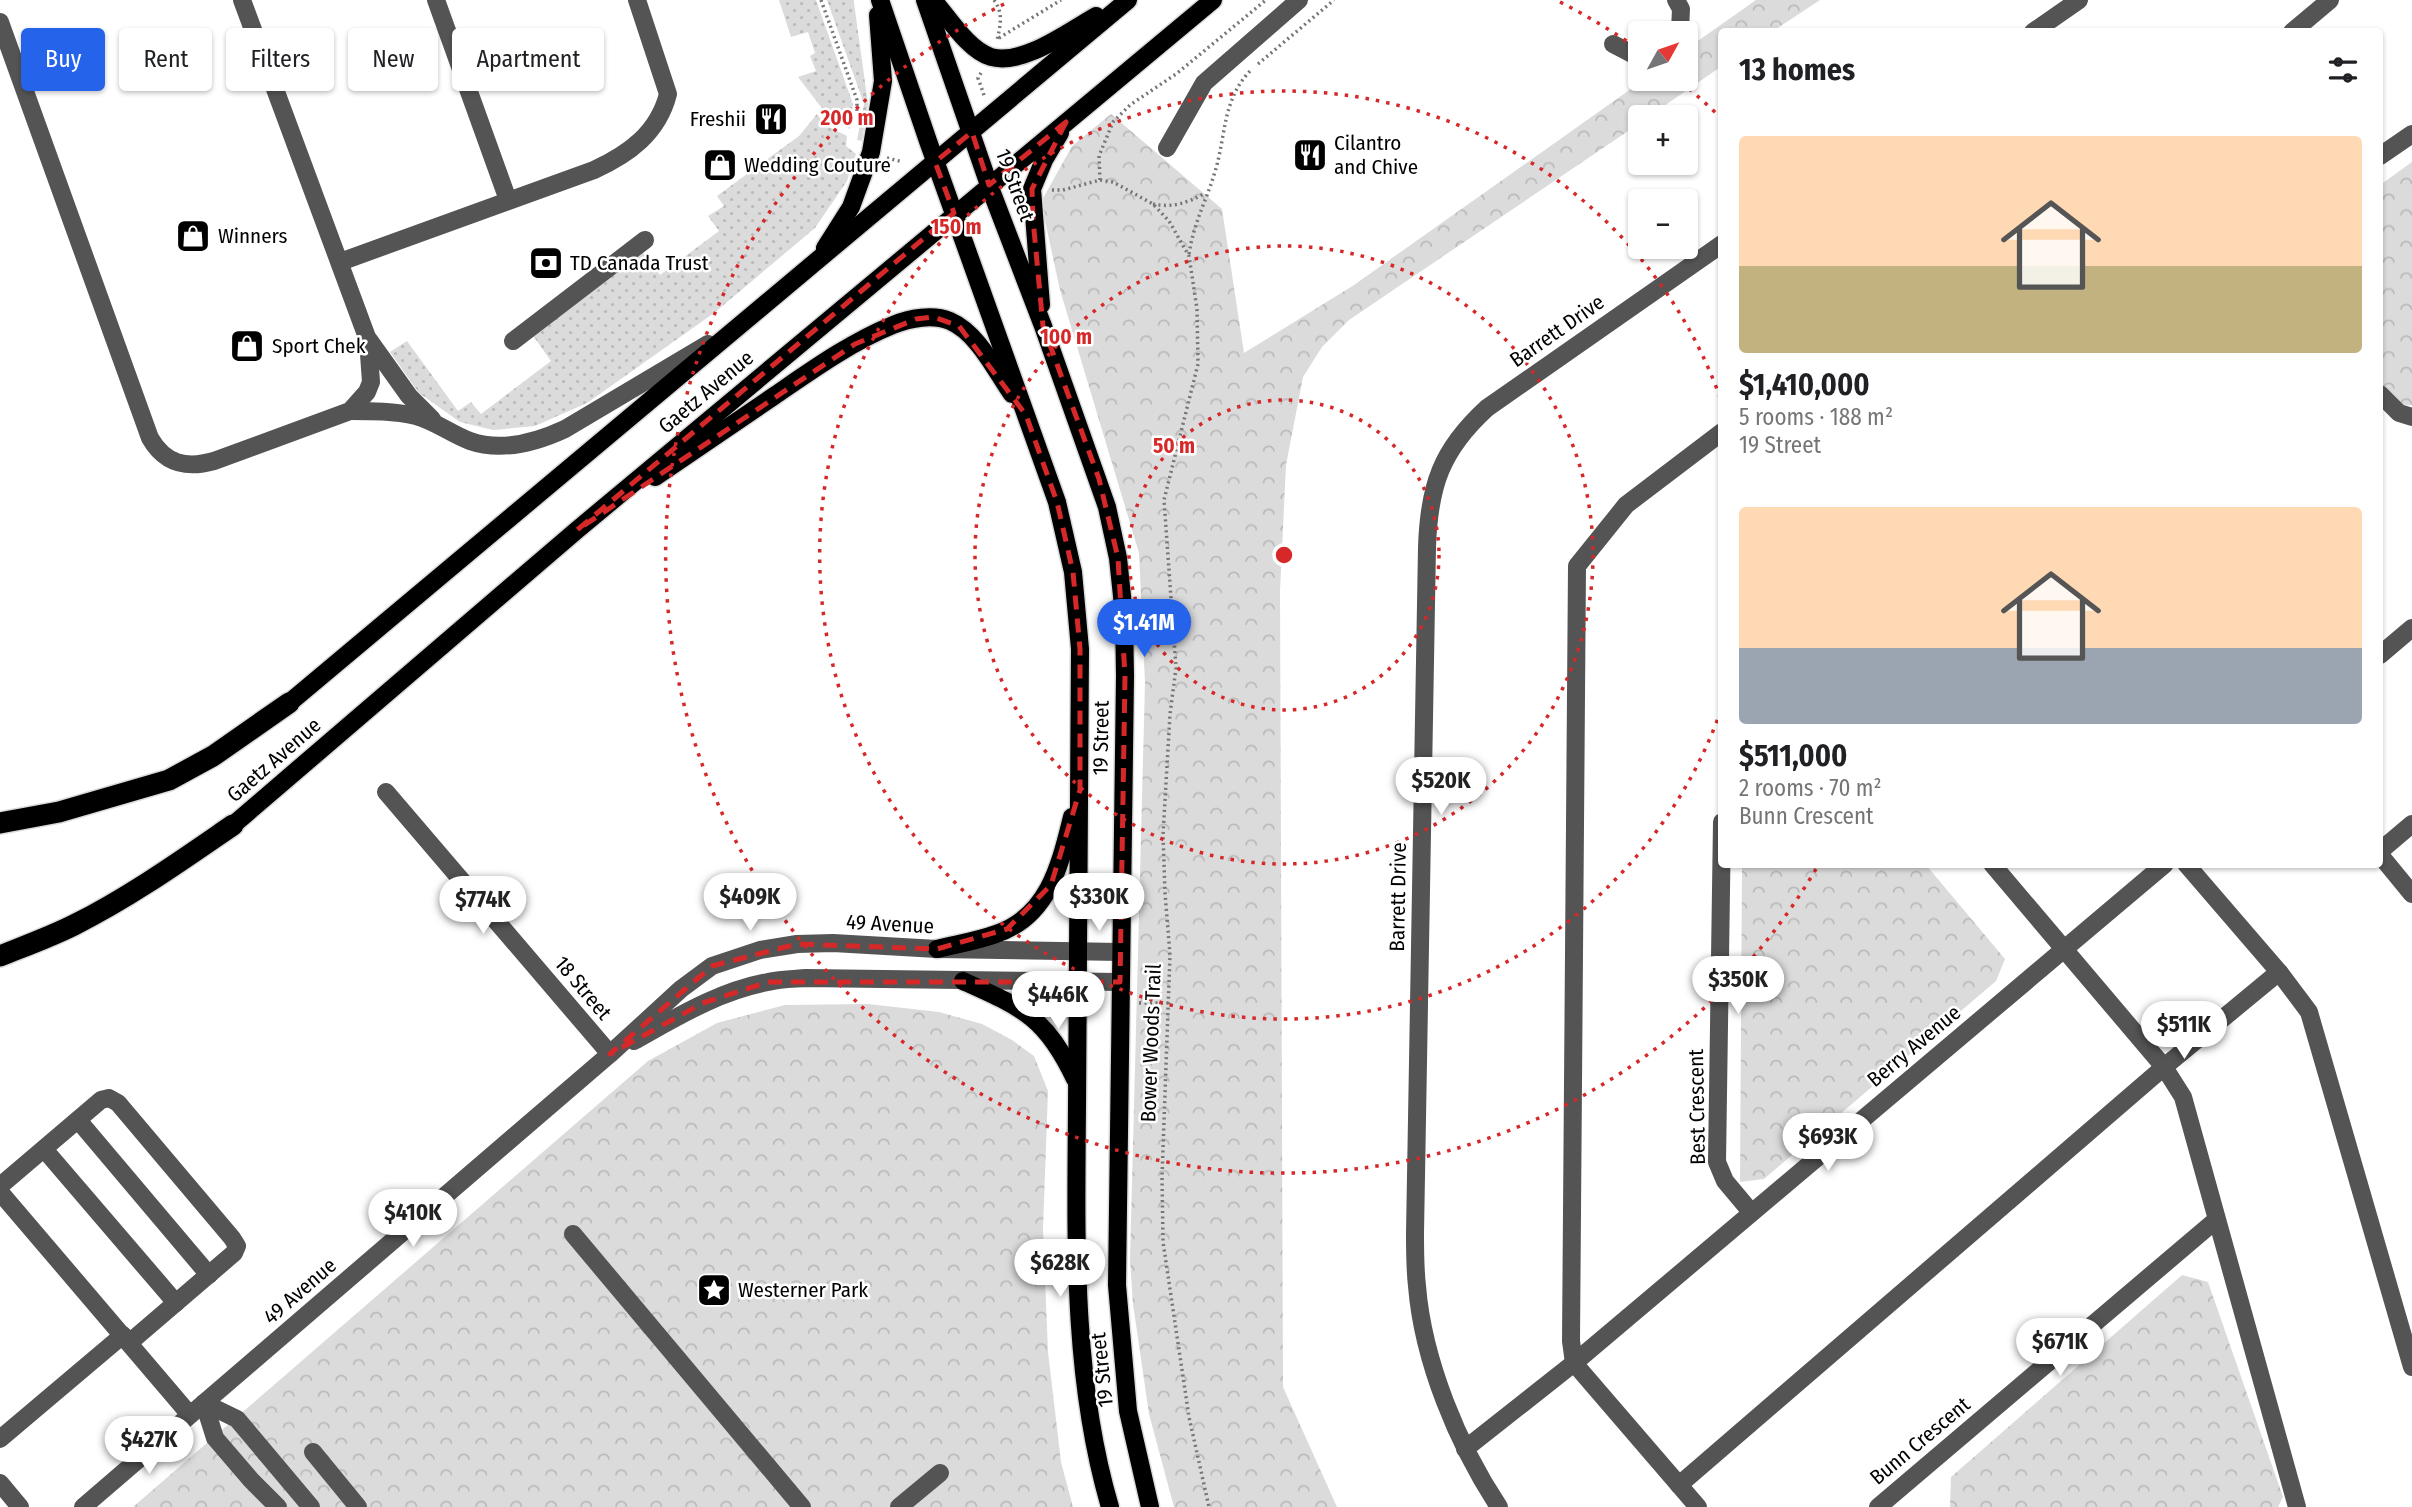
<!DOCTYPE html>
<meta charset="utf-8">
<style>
body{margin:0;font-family:"Fira Sans Condensed",sans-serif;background:#f6f6f6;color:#202124;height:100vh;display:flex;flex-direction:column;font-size:26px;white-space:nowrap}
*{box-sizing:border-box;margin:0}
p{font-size:23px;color:#757577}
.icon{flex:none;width:38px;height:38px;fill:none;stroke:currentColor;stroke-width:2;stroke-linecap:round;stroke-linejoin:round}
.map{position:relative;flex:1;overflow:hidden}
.side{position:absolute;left:1718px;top:28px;width:665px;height:840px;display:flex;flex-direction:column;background:#fff;border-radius:7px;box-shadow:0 2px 5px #0004}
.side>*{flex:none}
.hud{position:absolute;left:21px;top:28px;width:665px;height:63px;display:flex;gap:14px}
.needle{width:46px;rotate:50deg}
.buttons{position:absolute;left:1628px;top:21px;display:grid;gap:14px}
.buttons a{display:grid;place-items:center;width:70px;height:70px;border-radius:7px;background:#fff;box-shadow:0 2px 5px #0004;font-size:35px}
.price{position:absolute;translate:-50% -60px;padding:0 16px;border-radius:24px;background:#fff;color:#222;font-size:23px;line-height:46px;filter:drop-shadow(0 2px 4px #0008)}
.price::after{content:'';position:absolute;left:50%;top:42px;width:21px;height:16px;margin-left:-10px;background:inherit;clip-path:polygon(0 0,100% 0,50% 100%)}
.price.selected{background:#2563eb;color:#fff}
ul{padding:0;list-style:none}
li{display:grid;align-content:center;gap:14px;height:371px;padding:0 21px}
li span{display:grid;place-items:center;height:217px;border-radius:7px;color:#555}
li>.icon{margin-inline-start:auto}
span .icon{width:126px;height:126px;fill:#fffc;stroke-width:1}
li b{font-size:30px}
h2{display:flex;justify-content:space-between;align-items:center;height:84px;padding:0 21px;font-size:30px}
.pill{padding:0 24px;border-radius:7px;background:#fff;box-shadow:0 2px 5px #0004;font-size:24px;line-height:63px}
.pill.selected{background:#2563eb;color:#fff}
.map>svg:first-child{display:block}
.grass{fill:url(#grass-dots)}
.park{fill:url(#park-crowns)}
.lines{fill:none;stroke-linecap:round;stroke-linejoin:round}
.major-casing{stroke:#dbdbdb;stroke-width:21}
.highway-casing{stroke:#dbdbdb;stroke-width:24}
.path{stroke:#767676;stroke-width:3.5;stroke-dasharray:2 3.5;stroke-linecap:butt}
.minor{stroke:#545454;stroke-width:18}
.major{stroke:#000;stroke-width:18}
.highway{stroke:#000;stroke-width:21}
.marked{fill:none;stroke:#d62828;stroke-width:5;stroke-dasharray:14 9;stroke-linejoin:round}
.ring{fill:none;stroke:#d62828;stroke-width:3.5;stroke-dasharray:3.5 7}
.labels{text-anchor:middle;stroke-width:5;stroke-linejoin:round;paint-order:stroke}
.poi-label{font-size:21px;fill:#000;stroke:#fff;text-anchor:start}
.street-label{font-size:21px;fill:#000;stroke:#fff}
.centre{fill:#d62828;stroke:#fff;stroke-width:3.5}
.ring-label{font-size:21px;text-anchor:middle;font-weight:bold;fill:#d62828;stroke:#fff;stroke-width:5;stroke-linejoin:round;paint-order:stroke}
</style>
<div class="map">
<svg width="2412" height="1507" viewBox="0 0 2412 1507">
<defs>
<pattern id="grass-dots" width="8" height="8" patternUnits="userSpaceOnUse" patternTransform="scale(1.75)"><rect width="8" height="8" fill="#dbdbdb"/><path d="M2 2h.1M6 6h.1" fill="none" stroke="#bababa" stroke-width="1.8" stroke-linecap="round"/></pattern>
<pattern id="park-crowns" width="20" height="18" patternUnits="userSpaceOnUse" patternTransform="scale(1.75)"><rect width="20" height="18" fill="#dbdbdb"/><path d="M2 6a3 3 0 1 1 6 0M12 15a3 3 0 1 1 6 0" fill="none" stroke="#bababa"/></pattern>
</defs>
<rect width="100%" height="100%" fill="#fff"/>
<g class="grass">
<path d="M779,0H816L853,104L850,129L831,120L798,77L816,71L810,56L815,53L808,32L791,37Z"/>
<path d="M827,0H854V3L868,104L862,141L857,140L864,104Z"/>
<path d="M817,114L825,125L847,136L846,146L856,154L847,181L815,228L714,313L587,403L535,426L493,430L460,422L419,393L390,352L407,341L458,411L471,402L481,414L551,361L531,333L642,251L660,275L719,231L708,216L724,206L717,196L799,136Z"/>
</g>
<g class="park">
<path d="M1756,0H1820L1773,31L1722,32V66L1648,117H1640V123L1349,320L1322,347L1303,377L1286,465L1280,591L1283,1387L1337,1507H1174L1149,1414L1133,1304L1130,1260L1145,683L1139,553L1060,290L1041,202L1072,146L1111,114L1222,209L1244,353L1354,285L1645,79H1685V50Z"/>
<path d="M2412,162V405L2399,406L2380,385V185Z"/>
<path d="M1742,865H1926L2005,959L1996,981L1764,1179L1740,1182Z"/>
<path d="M868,1004L939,1012L982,1024L1012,1040L1034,1056L1048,1091L1043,1229L1048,1352L1061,1462L1073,1507H133L648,1061L717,1023L785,1005Z"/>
<path d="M2182,1275L2208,1282L2283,1497L2278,1507H1950L1951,1477Z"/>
</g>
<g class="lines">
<g class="major-casing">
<g id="major">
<path d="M880,0L928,141L1057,502L1073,572L1080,649C1080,801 1077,954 1077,1106C1076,1239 1072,1378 1110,1507"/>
<path d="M925,0L989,185L1043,326L1107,507L1118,558L1124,615L1125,676L1117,1285L1128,1411L1150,1507"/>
<path d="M933,0C949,18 968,50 991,57C1023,66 1069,31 1096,16"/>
<path d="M825,248L851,207L871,152L883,81L878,15"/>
<path d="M1041,305L1032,189L1044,160L1060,133"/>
<path d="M655,477C695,450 735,423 774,396C812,370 851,342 893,325C910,318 933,314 950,321C978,333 995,370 1012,394"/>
<path d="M289,703L1128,0"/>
<path d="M233,825L577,530L1213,0"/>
<path d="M937,949C957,944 977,941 996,934C1049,916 1060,865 1072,817"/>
<path d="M963,981C1023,1008 1046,1017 1075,1079"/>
</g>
</g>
<g class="highway-casing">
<g id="highway">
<path d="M0,823L59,812L169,780L213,756L289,703"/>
<path d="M0,956C25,946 50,937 74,925C130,897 182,860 233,825"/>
</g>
</g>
<g class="path">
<path d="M821,0L857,100V111"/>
<path d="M994,0C1004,14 1000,26 997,41"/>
<path d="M999,38L1061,0"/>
<path d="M1258,64L1334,0"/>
<path d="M981,73L978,78L985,98"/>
<path d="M887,158L903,162"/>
<path d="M1100,180L1099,156L1113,122L1130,105L1176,74L1266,0"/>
<path d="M1052,190H1063L1100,180L1113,182L1153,204L1169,221L1189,256L1197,309L1198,364L1164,500L1176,668L1170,714L1163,835L1165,893L1170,955L1162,1177L1163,1242L1189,1417L1209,1507"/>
<path d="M1153,204C1172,208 1188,203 1205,193"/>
<path d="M1189,254C1194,222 1205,204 1214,175C1227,135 1221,100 1252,69"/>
<path d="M1139,1003H1169"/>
</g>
<g class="minor">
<path d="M436,0L508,200"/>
<path d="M1676,0L1681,9L1680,30L1676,33"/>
<path d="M0,22L150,438C165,464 186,469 214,461L350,411L367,392L371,382L368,340L242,0"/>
<path d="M2033,32L2079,0"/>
<path d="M2292,32L2330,0"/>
<path d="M1613,44L1640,58"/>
<path d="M1167,148L1204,83L1299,0"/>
<path d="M2380,156L2412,134"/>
<path d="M340,262L594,170C629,154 658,133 668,94L637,0"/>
<path d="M369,340L409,396L432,419"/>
<path d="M513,341L645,240"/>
<path d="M2380,394L2399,413L2412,417"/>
<path d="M350,411C372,411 394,411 416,416C435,421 451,434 470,441C501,452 537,442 565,429L708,344"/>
<path d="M2380,655L2412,628"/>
<path d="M386,792L610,1054"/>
<path d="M1722,822L1717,1162L1725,1181L1751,1212"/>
<path d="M2380,851L2412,824"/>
<path d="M2380,855L2412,894"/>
<path d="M1992,864L2164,1067L2183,1097L2297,1507"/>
<path d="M2186,864L2279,972L2309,1012L2412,1367"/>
<path d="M634,1041C677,1017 719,991 768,982C780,979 793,979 806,978L1120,982"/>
<path d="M78,1120L209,1275"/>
<path d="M44,1149L176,1303"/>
<path d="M0,1186L101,1100L109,1098L118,1103L232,1238L237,1246L234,1253L129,1343"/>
<path d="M0,1192L190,1415"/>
<path d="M573,1234L802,1507"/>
<path d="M204,1403L237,1419L311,1507"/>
<path d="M204,1403L215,1438L251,1480L278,1507"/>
<path d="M0,1439L123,1335"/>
<path d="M1465,1449L1574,1363L2165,864"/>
<path d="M313,1452L358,1507"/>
<path d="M0,1483L20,1507"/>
<path d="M1679,1485L2164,1067L2279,972"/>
<path d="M83,1507L610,1054L681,989L712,966L760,950L797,944L833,943L937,949L1121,952"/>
<path d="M899,1507L940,1473"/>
<path d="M1499,1507C1458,1445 1423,1361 1417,1286C1415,1269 1415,1250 1415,1233L1427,547C1429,486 1441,450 1487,408L1722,244"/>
<path d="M1698,1507L1574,1363L1571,1341L1577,566L1626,505L1722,432"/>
<path d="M1878,1507L2216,1220"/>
</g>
<use href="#major" class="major"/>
<use href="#highway" class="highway"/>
</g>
<path class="marked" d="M1066,122L1032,189L1033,219L1043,326L1099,479L1118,558L1125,676L1120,982H768L703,1003L610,1054L712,966L797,944L937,949L1007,929L1051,885L1080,790V649L1073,572L1057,502L1026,415L959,326L934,317L916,319L855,344L577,530L954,213L935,162L972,132L989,185Z"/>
<g class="ring">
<circle cx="1284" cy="555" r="155"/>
<circle cx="1284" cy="555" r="309"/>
<path d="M1721 710A464 464 0 1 1 1721 400"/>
<path d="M1816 869A618 618 0 1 1 1008 2M1560 2A618 618 0 0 1 1638 49M1681 82A618 618 0 0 1 1721 118"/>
</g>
<defs>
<g id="restaurant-square" transform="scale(1.75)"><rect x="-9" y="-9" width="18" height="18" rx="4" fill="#000" stroke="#fff"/><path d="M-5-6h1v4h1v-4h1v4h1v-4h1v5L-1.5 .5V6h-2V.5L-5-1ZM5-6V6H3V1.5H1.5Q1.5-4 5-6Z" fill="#fff"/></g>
<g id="shop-square" transform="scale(1.75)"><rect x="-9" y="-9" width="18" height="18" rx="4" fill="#000" stroke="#fff"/><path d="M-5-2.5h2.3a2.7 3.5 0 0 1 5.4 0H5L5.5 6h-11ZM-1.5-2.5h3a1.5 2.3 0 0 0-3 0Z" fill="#fff"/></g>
<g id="bank-square" transform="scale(1.75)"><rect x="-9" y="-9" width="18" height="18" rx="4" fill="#000" stroke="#fff"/><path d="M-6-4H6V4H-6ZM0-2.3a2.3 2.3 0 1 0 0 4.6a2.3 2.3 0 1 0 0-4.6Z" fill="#fff"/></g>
<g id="sight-square" transform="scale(1.75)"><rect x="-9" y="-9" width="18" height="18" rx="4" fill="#000" stroke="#fff"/><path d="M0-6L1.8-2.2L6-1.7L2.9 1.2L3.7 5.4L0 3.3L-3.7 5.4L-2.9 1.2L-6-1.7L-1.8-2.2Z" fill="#fff"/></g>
</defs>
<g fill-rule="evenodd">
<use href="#restaurant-square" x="771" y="119"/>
<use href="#restaurant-square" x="1310" y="155"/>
<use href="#shop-square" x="720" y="165"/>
<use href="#shop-square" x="193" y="236"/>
<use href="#bank-square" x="546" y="263"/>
<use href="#shop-square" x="247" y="346"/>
<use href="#sight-square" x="714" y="1290"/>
</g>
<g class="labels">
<g class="poi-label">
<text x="746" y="126" text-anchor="end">Freshii</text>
<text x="1334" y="150">Cilantro<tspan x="1334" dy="24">and Chive</tspan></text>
<text x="744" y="172">Wedding Couture</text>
<text x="218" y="243">Winners</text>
<text x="570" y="270">TD Canada Trust</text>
<text x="272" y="353">Sport Chek</text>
<text x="738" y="1297">Westerner Park</text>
</g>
<g class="street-label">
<text transform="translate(1015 185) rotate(70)" y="7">19 Street</text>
<text transform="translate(1557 331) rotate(-35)" y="7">Barrett Drive</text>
<text transform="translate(706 392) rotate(-40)" y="7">Gaetz Avenue</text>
<text transform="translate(1101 738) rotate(-89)" y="7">19 Street</text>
<text transform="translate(274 760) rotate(-41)" y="7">Gaetz Avenue</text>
<text transform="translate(1398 897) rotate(-89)" y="7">Barrett Drive</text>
<text transform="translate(890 924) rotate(3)" y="7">49 Avenue</text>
<text transform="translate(583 988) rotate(50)" y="7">18 Street</text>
<text transform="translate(1151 1043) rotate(-88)" y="7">Bower Woods Trail</text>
<text transform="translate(1914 1046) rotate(-40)" y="7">Berry Avenue</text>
<text transform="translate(1697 1107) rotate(-91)" y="7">Best Crescent</text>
<text transform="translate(300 1291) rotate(-41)" y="7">49 Avenue</text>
<text transform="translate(1102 1370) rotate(-96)" y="7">19 Street</text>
<text transform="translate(1920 1441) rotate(-40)" y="7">Bunn Crescent</text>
</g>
</g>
<circle cx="1284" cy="555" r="10" class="centre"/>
<g class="ring-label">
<text x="847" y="125">200 m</text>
<text x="956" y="234">150 m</text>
<text x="1066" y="344">100 m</text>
<text x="1174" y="453">50 m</text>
</g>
</svg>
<div class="buttons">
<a><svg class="needle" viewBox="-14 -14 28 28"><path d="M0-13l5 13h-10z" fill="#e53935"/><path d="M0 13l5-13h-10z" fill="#757577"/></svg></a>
<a>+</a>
<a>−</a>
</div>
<b class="price selected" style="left:1144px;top:659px">$1.41M</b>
<b class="price" style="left:1441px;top:817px">$520K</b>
<b class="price" style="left:750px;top:933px">$409K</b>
<b class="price" style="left:1099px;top:933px">$330K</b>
<b class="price" style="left:483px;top:936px">$774K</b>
<b class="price" style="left:1738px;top:1016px">$350K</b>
<b class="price" style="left:1058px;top:1031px">$446K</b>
<b class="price" style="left:2184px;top:1061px">$511K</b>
<b class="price" style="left:1828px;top:1173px">$693K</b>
<b class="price" style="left:413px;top:1249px">$410K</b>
<b class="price" style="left:1060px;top:1299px">$628K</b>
<b class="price" style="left:2060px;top:1378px">$671K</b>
<b class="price" style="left:149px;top:1476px">$427K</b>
<div class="hud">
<a class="pill selected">Buy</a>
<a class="pill">Rent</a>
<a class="pill">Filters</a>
<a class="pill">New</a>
<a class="pill">Apartment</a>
</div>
<section class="side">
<h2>13 homes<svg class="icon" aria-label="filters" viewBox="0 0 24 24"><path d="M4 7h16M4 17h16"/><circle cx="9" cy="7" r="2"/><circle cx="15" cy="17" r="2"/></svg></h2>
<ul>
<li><span style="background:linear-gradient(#ffd9b3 60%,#c2b280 0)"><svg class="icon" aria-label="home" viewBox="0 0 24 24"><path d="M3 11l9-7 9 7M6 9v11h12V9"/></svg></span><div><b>$1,410,000</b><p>5 rooms · 188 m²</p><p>19 Street</p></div></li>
<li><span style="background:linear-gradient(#ffd9b3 65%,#9aa5b1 0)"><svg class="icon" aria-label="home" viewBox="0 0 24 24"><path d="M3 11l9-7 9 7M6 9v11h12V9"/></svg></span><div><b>$511,000</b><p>2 rooms · 70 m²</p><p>Bunn Crescent</p></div></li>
</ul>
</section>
</div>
